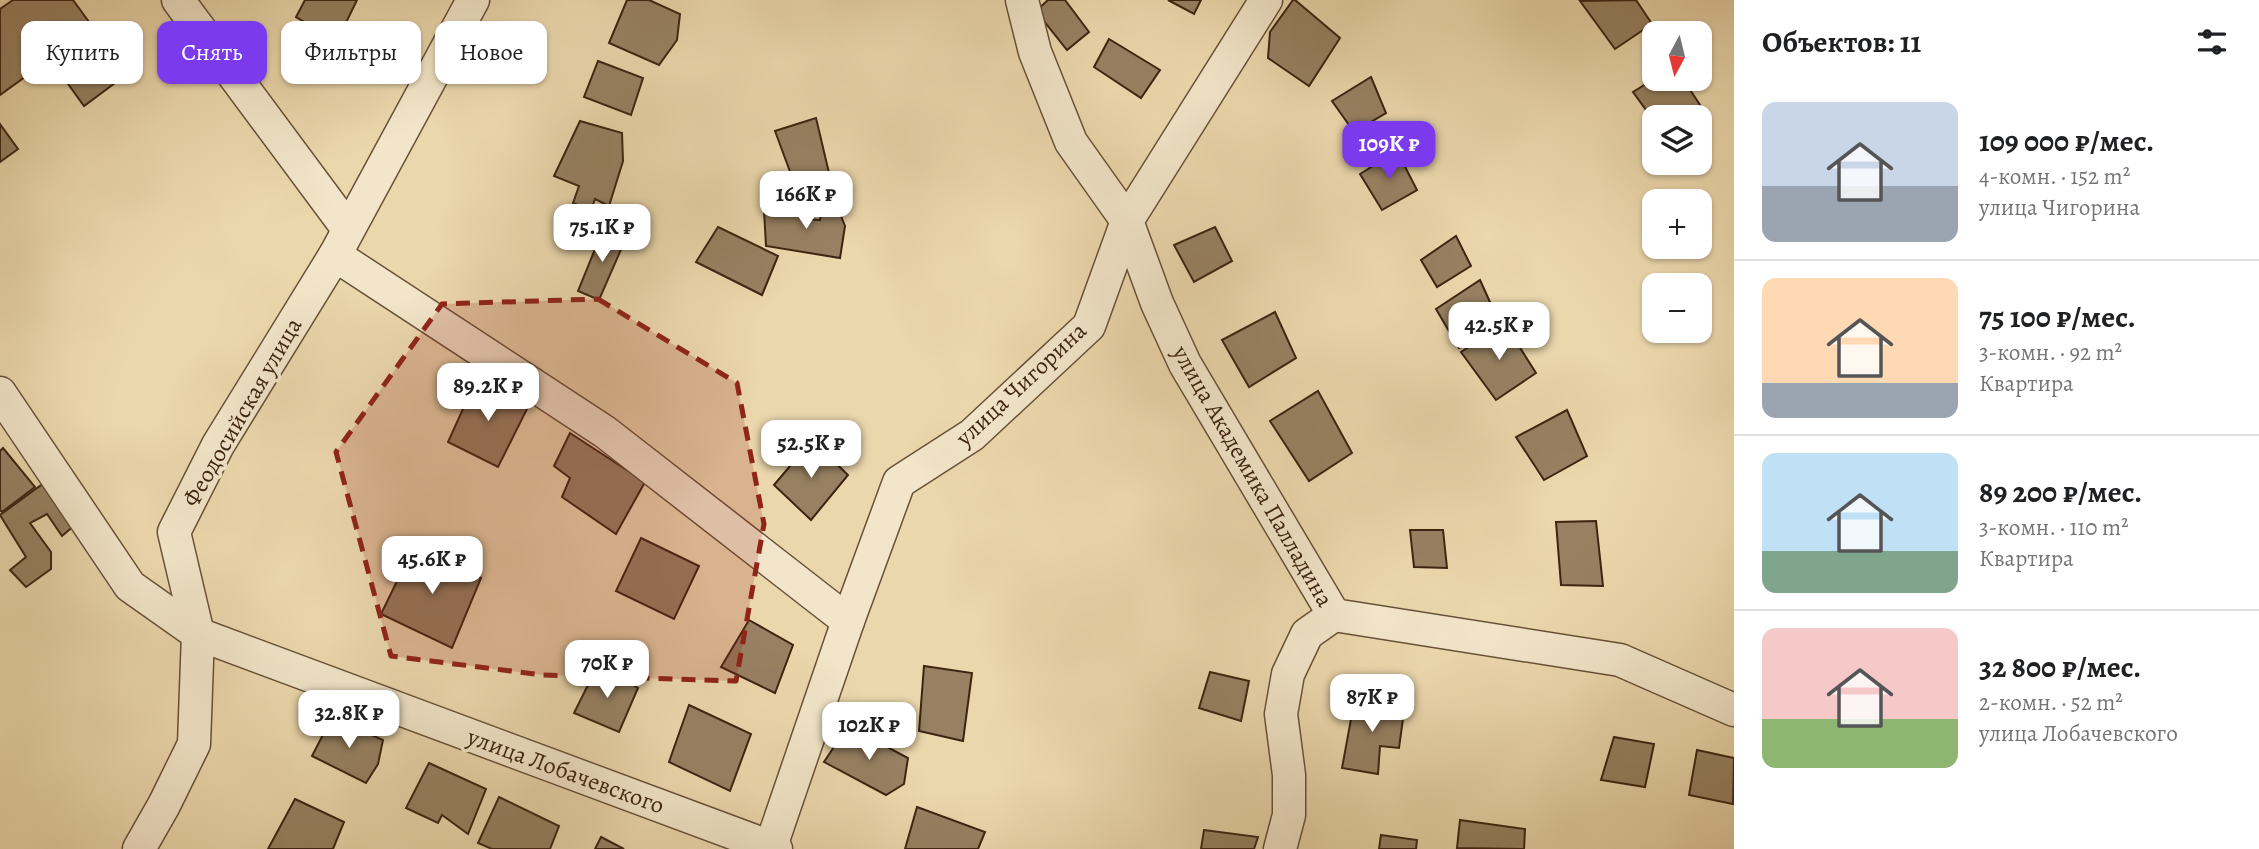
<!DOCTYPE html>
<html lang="ru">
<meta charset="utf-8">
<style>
body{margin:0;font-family:Alegreya,serif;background:#f2f2f2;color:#202124;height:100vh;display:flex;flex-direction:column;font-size:26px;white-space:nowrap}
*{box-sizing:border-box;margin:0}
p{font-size:23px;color:#757577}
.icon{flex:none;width:38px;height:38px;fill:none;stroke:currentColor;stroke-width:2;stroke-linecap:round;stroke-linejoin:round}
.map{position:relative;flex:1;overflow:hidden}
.drawer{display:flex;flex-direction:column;background:#fff;width:525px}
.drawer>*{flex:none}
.top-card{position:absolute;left:21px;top:21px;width:665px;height:63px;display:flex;gap:14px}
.needle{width:46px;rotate:187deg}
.tools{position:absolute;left:1642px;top:21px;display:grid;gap:14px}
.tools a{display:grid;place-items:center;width:70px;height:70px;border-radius:14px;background:#fff;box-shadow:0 2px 5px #0004;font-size:35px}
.price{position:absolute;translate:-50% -60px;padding:0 16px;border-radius:14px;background:#fff;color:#222;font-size:23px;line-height:46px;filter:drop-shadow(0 2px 4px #0008)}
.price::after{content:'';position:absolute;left:50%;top:42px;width:21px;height:16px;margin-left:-10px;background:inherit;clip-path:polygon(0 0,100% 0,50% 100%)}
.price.current{background:#7c3aed;color:#fff}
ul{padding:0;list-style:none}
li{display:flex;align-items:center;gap:21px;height:175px;padding:0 28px}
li+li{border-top:2px solid #e0e0e0}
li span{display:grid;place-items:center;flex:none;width:196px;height:140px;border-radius:14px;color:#555}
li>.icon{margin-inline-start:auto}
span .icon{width:84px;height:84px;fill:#fffc;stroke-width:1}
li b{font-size:30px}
h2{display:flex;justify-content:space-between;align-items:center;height:84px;padding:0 28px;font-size:30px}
.chip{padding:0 24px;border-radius:14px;background:#fff;box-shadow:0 2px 5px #0004;font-size:24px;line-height:63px}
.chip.current{background:#7c3aed;color:#fff}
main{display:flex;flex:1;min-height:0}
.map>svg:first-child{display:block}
.building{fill:#978162;stroke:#3d2411;stroke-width:2}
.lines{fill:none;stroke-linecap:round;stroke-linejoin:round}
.minor-casing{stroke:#685138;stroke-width:35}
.minor{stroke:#f2e5c9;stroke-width:32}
.marked{fill:#8f2418;fill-opacity:0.2;stroke:#8f2418;stroke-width:5;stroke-dasharray:14 9;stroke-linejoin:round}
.labels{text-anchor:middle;stroke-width:7;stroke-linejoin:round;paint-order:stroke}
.street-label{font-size:24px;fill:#3d2411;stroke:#f2e5c9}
</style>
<main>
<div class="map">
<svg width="1734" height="849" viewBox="0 0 1734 849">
<rect width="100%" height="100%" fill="#ebd7ac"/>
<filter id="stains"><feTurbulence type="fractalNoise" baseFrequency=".00286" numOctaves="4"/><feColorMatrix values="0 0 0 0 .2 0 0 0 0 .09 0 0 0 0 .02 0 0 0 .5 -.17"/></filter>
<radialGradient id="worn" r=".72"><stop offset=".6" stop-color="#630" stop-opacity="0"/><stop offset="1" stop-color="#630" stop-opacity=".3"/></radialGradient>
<g class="building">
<path d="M13,0H73L127,74L84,106L50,59L0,95V9Z"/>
<path d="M305,0H357L337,41L296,17Z"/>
<path d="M627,0H649L680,14L677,40L659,65L609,43Z"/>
<path d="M1048,0H1065L1089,32L1067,50L1036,11Z"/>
<path d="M1168,0H1201L1194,14Z"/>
<path d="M1293,0H1295L1340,38L1309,86L1268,58L1270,32Z"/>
<path d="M1636,0L1652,24L1615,49L1580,1Z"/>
<path d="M1109,39L1160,70L1141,98L1094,67Z"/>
<path d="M598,61L643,78L631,115L584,97Z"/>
<path d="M1371,77L1386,113L1354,132L1332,101Z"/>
<path d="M1654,79H1683L1700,105L1679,117H1654V121L1633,92Z"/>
<path d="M816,118L829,173L792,177L775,131Z"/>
<path d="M580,121L622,133L623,161L609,206L595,199L591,211L573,203L579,186L554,176Z"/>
<path d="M0,124L18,149L0,162Z"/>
<path d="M1397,151L1417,190L1382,210L1360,174Z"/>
<path d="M835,201L845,226L840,258L766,246L764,210H799L806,219L820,220L823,203Z"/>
<path d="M604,227L626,238L599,300L578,291Z"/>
<path d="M718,227L778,256L762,295L696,262Z"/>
<path d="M1215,227L1232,261L1194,282L1174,245Z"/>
<path d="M1456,236L1471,266L1437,287L1421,260Z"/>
<path d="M1480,280L1499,322L1459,348L1436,309Z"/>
<path d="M1275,312L1296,358L1249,387L1222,340Z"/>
<path d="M1505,324L1536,373L1496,400L1461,352Z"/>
<path d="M477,378L528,407L498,467L448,442Z"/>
<path d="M1318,391L1352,453L1309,481L1270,421Z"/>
<path d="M1567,410L1587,456L1544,480L1516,437Z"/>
<path d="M570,433L645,482L616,534L562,497L570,478L554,466Z"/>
<path d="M812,440L848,475L811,520L774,485Z"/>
<path d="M3,448L35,487L2,512L0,510V451Z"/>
<path d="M44,483L76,524L62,536L47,514L30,523L51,552V569L26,587L10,570L26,557L0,515Z"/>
<path d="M1596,521L1603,586L1561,585L1556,522Z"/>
<path d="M1410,530H1443L1447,568L1414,567Z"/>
<path d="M641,538L699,566L674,619L616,591Z"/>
<path d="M415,544L481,578L452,648L381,614Z"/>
<path d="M749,620L793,645L775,693L721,667Z"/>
<path d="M598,665L638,688L619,732L574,713Z"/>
<path d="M924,666L972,673L963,741L919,731Z"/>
<path d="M1210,672L1249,681L1241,721L1199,708Z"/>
<path d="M1381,701L1405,704L1399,748L1380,746L1378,774L1342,768L1354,703Z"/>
<path d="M689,705L751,734L730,791L669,762Z"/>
<path d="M332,717L383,740L378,764L366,783L312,756Z"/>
<path d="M848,726L908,758L904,784L886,795L824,762Z"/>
<path d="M1614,737L1654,744L1645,787L1601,780Z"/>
<path d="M1697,750L1734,758L1733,804L1689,795Z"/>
<path d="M429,763L486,789L468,834L442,815L438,823L406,808Z"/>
<path d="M499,797L559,826L550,849H492L478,843Z"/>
<path d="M295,799L344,822L333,849H268Z"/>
<path d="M917,807L985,832L978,849H905Z"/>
<path d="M1460,820L1525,829L1524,849L1457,848Z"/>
<path d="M1204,830L1258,837L1254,849H1201Z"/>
<path d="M1381,835L1417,840L1416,849H1379Z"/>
<path d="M601,837L624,849H595Z"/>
</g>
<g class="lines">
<g class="minor-casing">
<g id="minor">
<path d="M178,0L348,229"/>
<path d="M1022,0L1035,52L1071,142L1127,221L1157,303L1185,364L1334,615L1620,660L1734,710"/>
<path d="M335,255L605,432L848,621"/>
<path d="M0,393L130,586L198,634L776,849"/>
<path d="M139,849L164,805L194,744L198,634L174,532L218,445L335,255L473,0"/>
<path d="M770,849L848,621L899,482L972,435L1089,326L1127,221L1266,0"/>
<path d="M1280,849L1289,815V775L1281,714L1288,674L1307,634L1334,615"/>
</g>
</g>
<use href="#minor" class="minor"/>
</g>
<path class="marked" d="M598,299L737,383L764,524L736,681L543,675L391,656L336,452L442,304Z"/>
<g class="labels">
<g class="street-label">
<text transform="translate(1021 384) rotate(-43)" y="8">улица Чигорина</text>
<text transform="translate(242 412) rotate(-60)" y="8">Феодосийская улица</text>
<text transform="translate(1253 476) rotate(60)" y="8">улица Академика Палладина</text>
<text transform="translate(566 771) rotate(20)" y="8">улица Лобачевского</text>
</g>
</g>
<rect width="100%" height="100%" filter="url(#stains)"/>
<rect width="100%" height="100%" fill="url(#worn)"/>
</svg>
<div class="tools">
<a><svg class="needle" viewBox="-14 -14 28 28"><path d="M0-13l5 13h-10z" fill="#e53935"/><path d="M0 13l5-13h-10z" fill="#757577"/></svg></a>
<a><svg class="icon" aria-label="layers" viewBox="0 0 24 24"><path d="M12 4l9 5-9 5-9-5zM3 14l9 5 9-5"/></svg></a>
<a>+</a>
<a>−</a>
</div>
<b class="price current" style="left:1389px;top:181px">109K ₽</b>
<b class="price" style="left:806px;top:231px">166K ₽</b>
<b class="price" style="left:602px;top:264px">75.1K ₽</b>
<b class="price" style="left:1499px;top:362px">42.5K ₽</b>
<b class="price" style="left:488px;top:423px">89.2K ₽</b>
<b class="price" style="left:811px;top:480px">52.5K ₽</b>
<b class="price" style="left:432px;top:596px">45.6K ₽</b>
<b class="price" style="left:607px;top:700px">70K ₽</b>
<b class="price" style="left:1372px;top:734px">87K ₽</b>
<b class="price" style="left:349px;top:750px">32.8K ₽</b>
<b class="price" style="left:869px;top:762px">102K ₽</b>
<div class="top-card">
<a class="chip">Купить</a>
<a class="chip current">Снять</a>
<a class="chip">Фильтры</a>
<a class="chip">Новое</a>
</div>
</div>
<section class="drawer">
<h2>Объектов: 11<svg class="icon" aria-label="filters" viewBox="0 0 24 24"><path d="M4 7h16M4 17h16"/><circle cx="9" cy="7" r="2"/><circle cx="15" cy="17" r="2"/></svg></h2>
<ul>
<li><span style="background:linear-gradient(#c9d6e8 60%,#9aa5b1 0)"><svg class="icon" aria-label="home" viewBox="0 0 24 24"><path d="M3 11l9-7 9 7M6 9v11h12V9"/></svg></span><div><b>109 000 ₽/мес.</b><p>4-комн. · 152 m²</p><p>улица Чигорина</p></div></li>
<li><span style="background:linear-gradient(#ffd9b3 75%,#9aa5b1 0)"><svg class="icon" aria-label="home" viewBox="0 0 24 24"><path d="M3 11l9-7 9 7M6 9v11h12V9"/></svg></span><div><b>75 100 ₽/мес.</b><p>3-комн. · 92 m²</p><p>Квартира</p></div></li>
<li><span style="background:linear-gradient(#bfe0f5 70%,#7fa58c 0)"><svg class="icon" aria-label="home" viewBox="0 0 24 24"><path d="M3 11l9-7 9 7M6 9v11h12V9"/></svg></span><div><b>89 200 ₽/мес.</b><p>3-комн. · 110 m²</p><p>Квартира</p></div></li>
<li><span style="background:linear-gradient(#f6c9c9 65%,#8fb573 0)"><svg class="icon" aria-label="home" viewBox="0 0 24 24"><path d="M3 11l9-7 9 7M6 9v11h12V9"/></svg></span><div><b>32 800 ₽/мес.</b><p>2-комн. · 52 m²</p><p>улица Лобачевского</p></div></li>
</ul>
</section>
</main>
